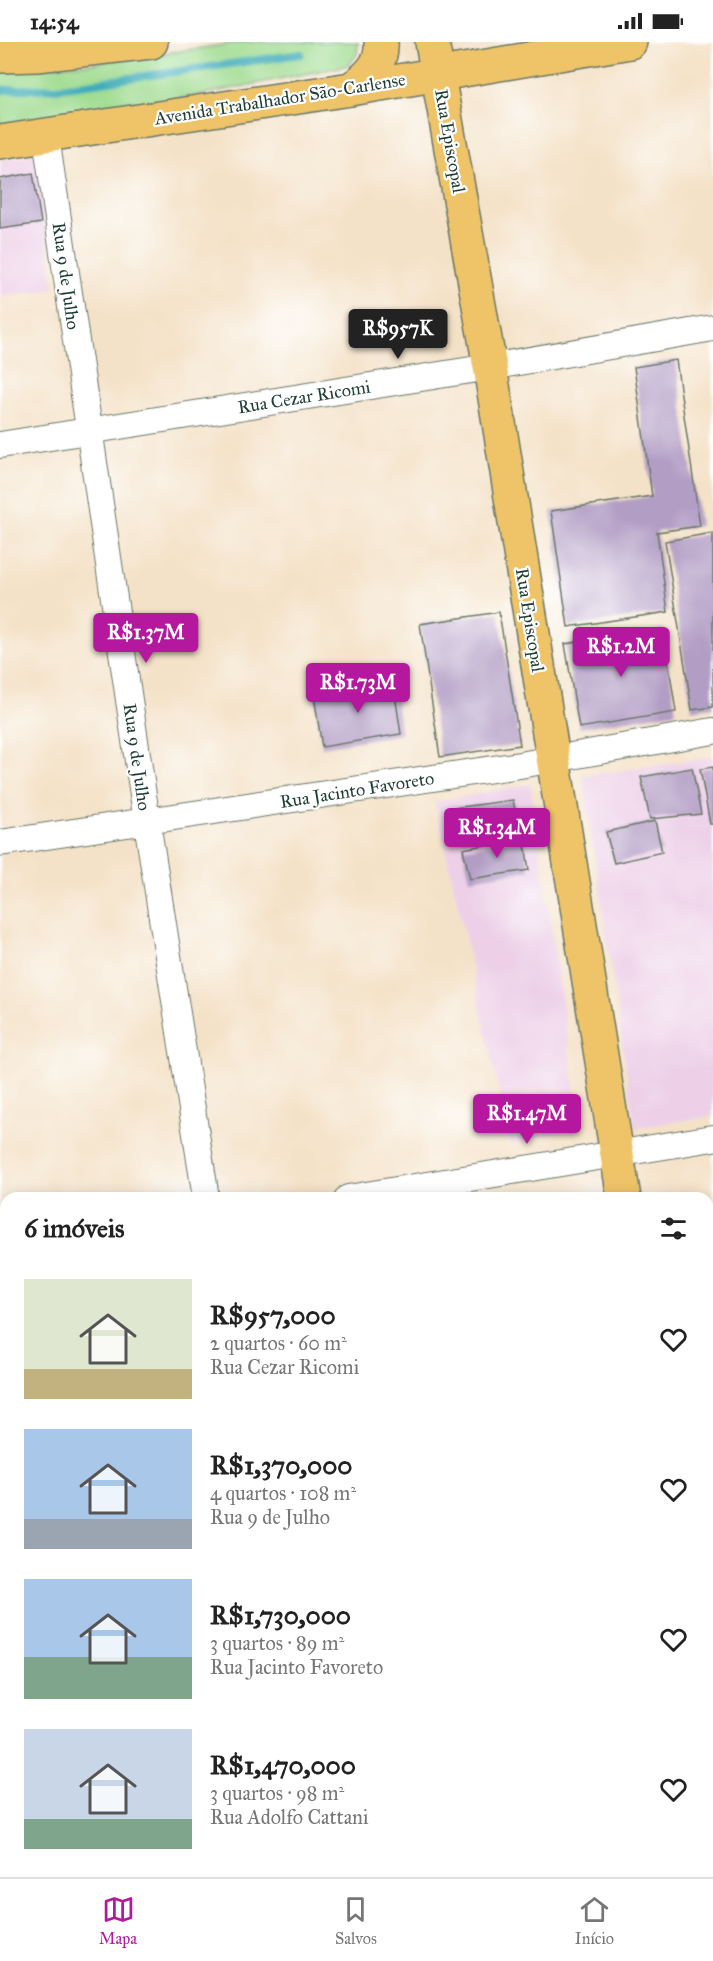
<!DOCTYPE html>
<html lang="pt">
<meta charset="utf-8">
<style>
body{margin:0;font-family:"IM FELL Great Primer",serif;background:#f6f6f6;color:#222;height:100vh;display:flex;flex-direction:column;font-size:22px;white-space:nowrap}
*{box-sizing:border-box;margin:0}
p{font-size:20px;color:#767676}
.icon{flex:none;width:33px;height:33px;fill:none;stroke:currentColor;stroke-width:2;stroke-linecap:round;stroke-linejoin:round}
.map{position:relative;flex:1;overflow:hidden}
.panel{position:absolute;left:0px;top:1150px;width:714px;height:686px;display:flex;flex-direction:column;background:#fff;border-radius:18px 18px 0 0;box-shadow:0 3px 15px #0003}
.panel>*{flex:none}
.price{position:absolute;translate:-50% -51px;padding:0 14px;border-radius:6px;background:#b5179e;color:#fff;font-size:20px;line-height:39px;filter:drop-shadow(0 2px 3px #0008)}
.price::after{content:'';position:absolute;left:50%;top:36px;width:18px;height:14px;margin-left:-9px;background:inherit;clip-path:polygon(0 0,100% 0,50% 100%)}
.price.on{background:#222;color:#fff}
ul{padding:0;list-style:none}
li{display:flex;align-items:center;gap:18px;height:150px;padding:0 24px}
li span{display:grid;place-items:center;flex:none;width:168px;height:120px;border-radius:0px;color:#555}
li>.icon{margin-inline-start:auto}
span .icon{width:72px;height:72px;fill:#fffc;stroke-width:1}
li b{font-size:26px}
h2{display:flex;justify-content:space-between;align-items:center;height:72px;padding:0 24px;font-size:26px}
.status{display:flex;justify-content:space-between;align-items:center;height:42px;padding:0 30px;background:#fff;direction:ltr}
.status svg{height:16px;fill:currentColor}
.dock{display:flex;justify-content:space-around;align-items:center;height:84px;border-top:2px solid #e0e0e0;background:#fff;font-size:16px;color:#767676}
.dock a{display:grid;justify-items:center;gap:3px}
.dock .on{color:#b5179e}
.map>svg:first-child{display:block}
.built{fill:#edd0e8}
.green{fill:#9fdb8f;stroke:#5f8c62;stroke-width:1.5}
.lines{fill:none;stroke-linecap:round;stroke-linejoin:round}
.stream{stroke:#3babb7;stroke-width:8}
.building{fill:#b29dc5}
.minor-casing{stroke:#6a7768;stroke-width:28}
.major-casing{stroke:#6a7768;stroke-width:36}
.minor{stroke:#fff;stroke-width:26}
.major{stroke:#efc469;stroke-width:33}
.labels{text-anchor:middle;stroke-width:4.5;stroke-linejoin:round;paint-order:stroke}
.street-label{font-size:18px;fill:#1f3d34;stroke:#fff}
</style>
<div class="status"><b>14:54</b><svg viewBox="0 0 49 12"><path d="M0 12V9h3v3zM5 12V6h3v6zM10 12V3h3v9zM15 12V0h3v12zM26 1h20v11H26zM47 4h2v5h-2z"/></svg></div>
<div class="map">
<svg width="713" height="1835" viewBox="0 0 713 1835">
<rect width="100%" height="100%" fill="#fff"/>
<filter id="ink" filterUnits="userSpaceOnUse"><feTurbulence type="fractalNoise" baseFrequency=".0167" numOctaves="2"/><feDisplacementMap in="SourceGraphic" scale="12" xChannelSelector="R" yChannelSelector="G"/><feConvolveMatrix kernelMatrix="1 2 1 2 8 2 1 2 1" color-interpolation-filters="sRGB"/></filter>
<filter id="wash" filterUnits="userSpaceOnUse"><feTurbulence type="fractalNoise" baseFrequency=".008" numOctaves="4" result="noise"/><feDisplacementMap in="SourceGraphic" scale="24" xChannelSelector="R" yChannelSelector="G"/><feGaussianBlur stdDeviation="1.35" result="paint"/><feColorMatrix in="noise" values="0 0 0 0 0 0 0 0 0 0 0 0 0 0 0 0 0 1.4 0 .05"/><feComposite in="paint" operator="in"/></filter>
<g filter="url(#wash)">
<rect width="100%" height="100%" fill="#f4e2c8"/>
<g class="built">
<path d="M36,111L54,247L0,255V118Z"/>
<path d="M713,715V1074L635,1086L583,734Z"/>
<path d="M530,742L580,1083L511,1103L435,760Z"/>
<path d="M0,1444L6,1448V1634L0,1635Z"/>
</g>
<g class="green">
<path d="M244,0H358L357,12L349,23L195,54L0,85V26L88,22Z"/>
<path d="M6,1641V1830H704L705,1835H0V1642Z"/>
</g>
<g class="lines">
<path class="stream" d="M0,48L58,46L301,12"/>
</g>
<g id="blocks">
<g class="building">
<path d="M33,131L41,181L0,187V137Z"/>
<path d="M676,318L700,484L657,490L668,570L568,585L551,469L652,454L634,325Z"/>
<path d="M713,491V665L692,668L665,499Z"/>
<path d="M499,570L520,703L440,715L420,582Z"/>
<path d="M663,587L676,670L579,686L565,602Z"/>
<path d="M393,640L401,692L322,705L314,653Z"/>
<path d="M713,725V782H710L700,727Z"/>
<path d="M692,726L701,772L650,777L641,735Z"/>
<path d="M513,758L519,788L461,798L454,766Z"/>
<path d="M655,779L662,810L614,821L606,790Z"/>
<path d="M524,796L529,828L470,837L463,807Z"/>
<path d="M6,1331V1365L0,1362V1341Z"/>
</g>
</g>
</g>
<g filter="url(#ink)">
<use href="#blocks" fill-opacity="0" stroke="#6a7768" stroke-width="1.5"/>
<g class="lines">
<g class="minor-casing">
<g id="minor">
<path d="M46,95L147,780L206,1156"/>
<path d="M0,403L490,325L713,286"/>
<path d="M0,801L520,723L713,689"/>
<path d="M348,1156L713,1096"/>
<path d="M0,1214L6,1213"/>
<path d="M711,1297L713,1296"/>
<path d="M0,1413L6,1417"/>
</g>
</g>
<g class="major-casing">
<g id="major">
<path d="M432,0L490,325L624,1156"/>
<path d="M0,14L37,13L151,0"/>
<path d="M351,47C368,35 383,22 381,0"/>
<path d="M0,100L351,47L630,0"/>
<path d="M708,1636L713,1664"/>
</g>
</g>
<use href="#minor" class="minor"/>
<use href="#major" class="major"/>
</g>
</g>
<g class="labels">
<g class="street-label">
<text transform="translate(280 57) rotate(-9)" y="6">Avenida Trabalhador São-Carlense</text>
<text transform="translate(450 99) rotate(80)" y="6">Rua Episcopal</text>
<text transform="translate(66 234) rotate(82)" y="6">Rua 9 de Julho</text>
<text transform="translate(304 355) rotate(-9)" y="6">Rua Cezar Ricomi</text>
<text transform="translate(530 578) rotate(81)" y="6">Rua Episcopal</text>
<text transform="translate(137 715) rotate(82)" y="6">Rua 9 de Julho</text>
<text transform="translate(357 748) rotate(-9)" y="6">Rua Jacinto Favoreto</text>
</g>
</g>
</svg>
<b class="price on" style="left:398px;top:318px">R$957K</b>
<b class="price" style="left:146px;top:622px">R$1.37M</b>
<b class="price" style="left:621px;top:636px">R$1.2M</b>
<b class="price" style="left:358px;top:672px">R$1.73M</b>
<b class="price" style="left:497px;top:817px">R$1.34M</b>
<b class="price" style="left:527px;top:1103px">R$1.47M</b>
<section class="panel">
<h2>6 imóveis<svg class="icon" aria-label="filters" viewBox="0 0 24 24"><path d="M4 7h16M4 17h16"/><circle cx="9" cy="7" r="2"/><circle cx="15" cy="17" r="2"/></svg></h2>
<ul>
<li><span style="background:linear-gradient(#dfe7d0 75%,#c2b280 0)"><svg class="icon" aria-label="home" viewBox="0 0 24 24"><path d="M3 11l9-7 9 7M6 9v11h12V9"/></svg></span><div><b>R$957,000</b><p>2 quartos · 60 m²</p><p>Rua Cezar Ricomi</p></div><svg class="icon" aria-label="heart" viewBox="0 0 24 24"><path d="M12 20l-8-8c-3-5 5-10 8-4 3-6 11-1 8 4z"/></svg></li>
<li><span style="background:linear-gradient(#a9c7e8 75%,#9aa5b1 0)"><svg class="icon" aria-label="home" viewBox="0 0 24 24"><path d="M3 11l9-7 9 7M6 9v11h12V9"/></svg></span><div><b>R$1,370,000</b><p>4 quartos · 108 m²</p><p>Rua 9 de Julho</p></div><svg class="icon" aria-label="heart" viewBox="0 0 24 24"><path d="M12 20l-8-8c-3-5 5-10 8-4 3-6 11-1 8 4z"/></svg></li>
<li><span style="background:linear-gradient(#a9c7e8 65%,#7fa58c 0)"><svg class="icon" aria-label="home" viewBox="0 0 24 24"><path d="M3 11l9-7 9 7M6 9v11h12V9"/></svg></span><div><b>R$1,730,000</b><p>3 quartos · 89 m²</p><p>Rua Jacinto Favoreto</p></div><svg class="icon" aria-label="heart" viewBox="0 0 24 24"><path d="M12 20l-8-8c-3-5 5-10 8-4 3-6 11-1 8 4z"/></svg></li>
<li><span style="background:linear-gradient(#c9d6e8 75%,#7fa58c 0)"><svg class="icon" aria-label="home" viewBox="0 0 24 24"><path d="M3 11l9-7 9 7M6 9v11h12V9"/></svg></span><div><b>R$1,470,000</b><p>3 quartos · 98 m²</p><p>Rua Adolfo Cattani</p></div><svg class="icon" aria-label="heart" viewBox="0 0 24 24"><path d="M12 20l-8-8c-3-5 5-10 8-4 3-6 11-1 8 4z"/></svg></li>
</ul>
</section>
</div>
<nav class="dock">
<a class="on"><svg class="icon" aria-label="map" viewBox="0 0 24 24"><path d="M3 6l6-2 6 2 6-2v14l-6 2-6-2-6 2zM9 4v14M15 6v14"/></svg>Mapa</a>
<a><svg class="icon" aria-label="saved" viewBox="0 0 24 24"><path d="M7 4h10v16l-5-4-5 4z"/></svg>Salvos</a>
<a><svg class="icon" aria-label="home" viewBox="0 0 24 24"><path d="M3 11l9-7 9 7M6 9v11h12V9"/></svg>Início</a>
</nav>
